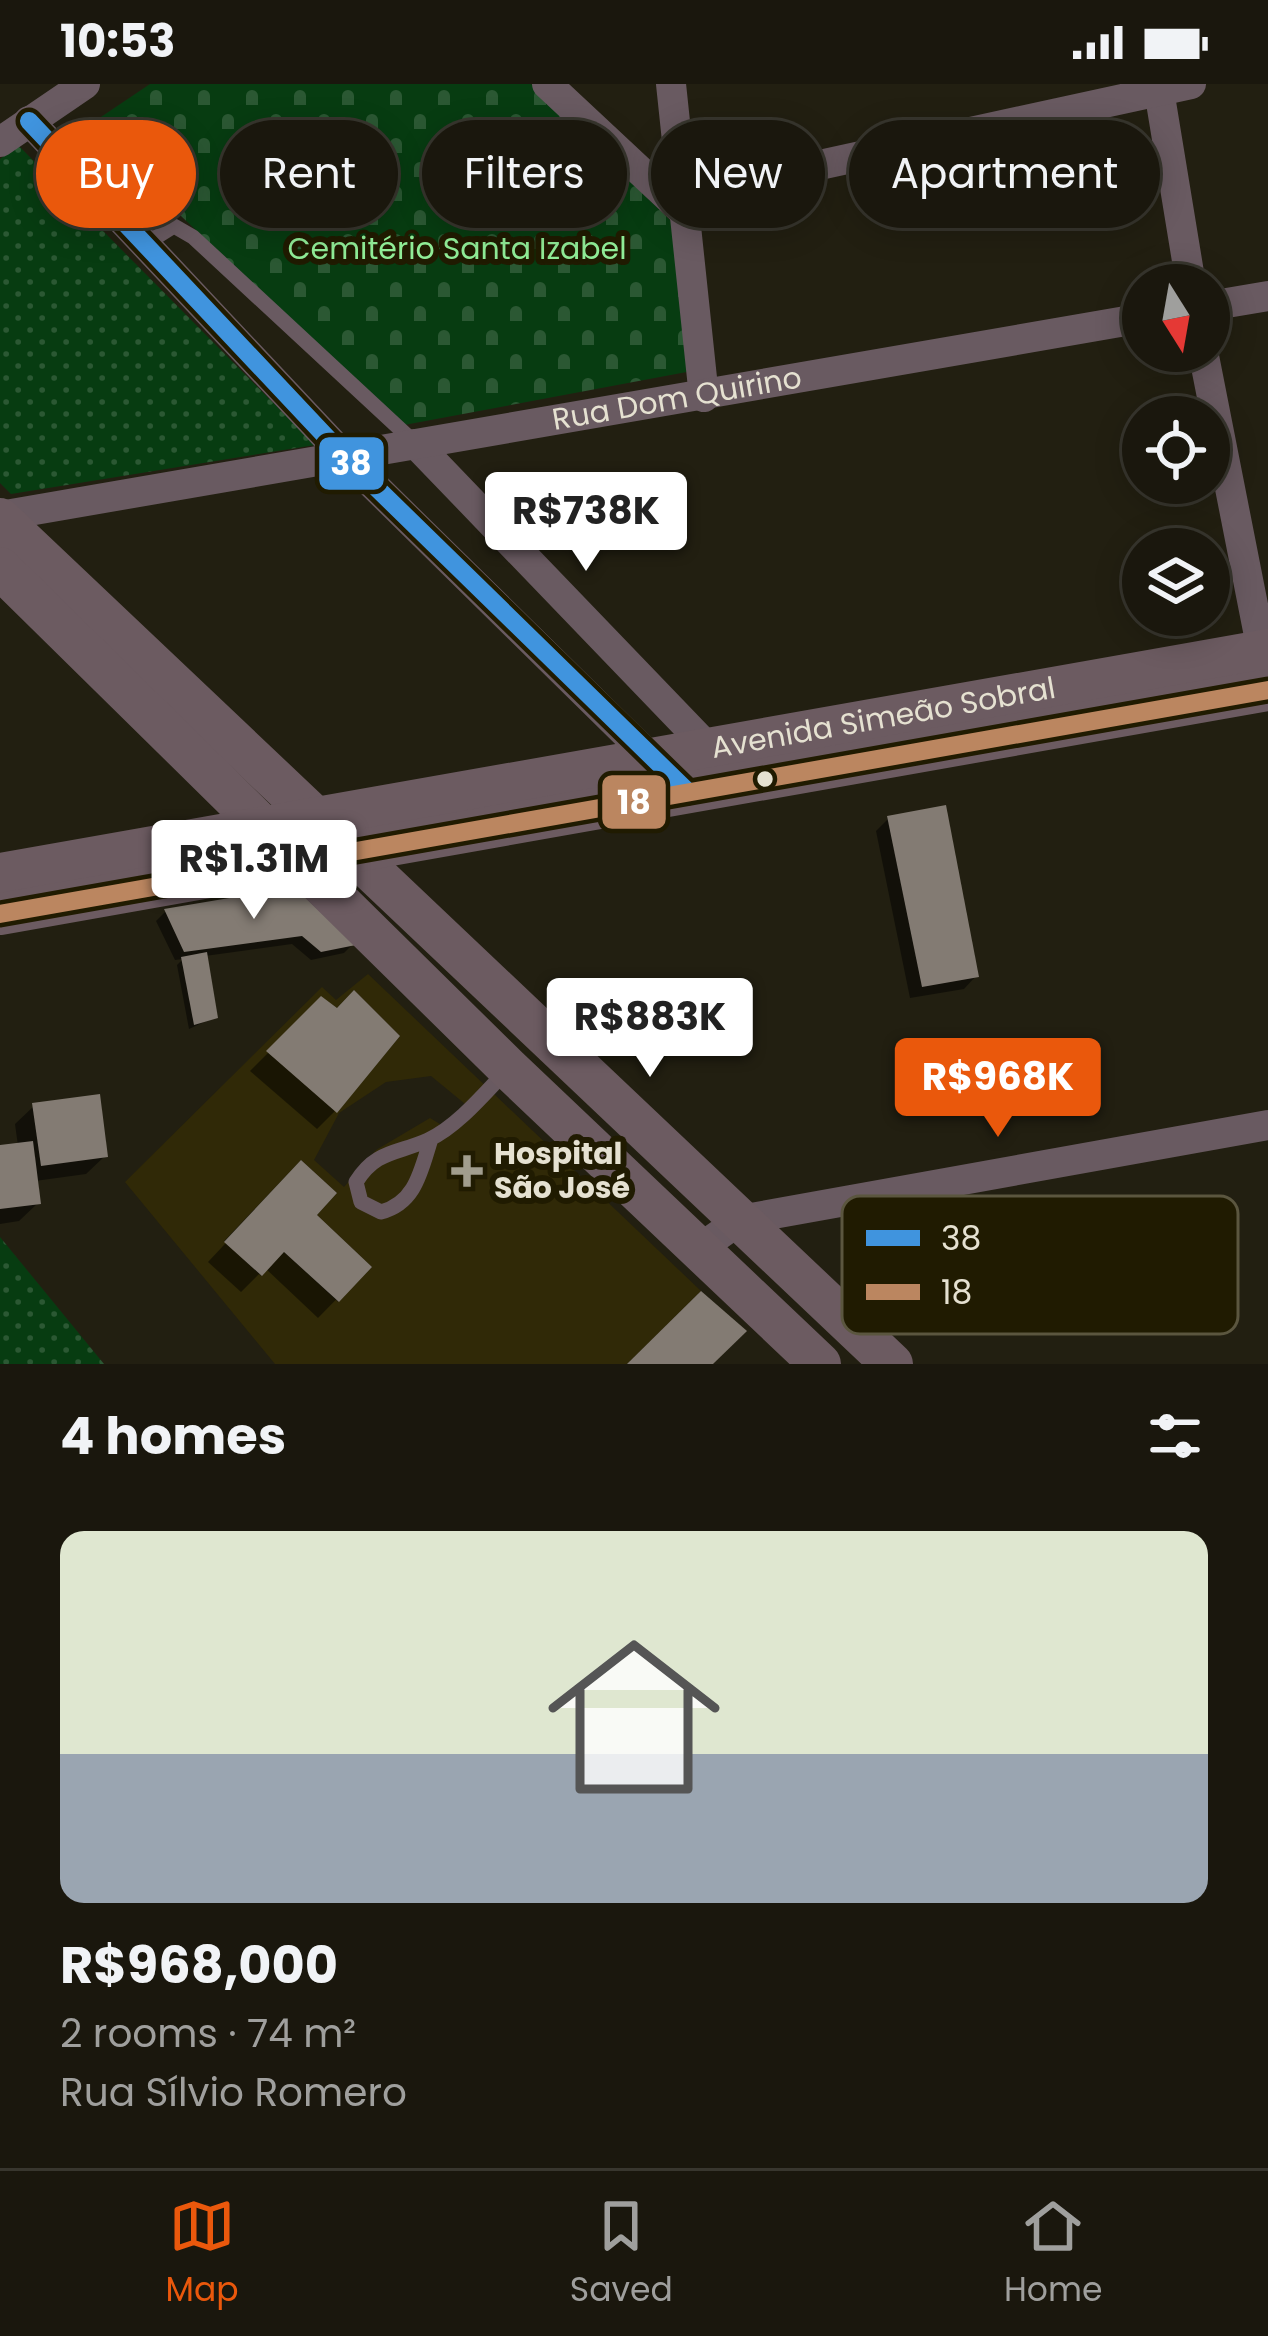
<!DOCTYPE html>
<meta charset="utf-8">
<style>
body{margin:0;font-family:Poppins,sans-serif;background:#27241b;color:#f1f3f6;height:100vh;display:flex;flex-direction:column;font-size:45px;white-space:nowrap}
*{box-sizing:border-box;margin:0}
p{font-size:39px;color:#9f9f9d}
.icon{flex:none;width:66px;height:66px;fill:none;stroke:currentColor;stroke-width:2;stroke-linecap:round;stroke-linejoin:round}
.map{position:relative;height:1280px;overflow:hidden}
.panel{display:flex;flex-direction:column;background:#1a170d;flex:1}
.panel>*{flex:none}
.banner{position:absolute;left:36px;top:36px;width:1197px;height:108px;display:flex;gap:24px}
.needle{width:78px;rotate:169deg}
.controls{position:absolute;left:1122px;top:180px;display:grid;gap:24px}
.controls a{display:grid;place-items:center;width:108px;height:108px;border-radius:50%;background:#1a170d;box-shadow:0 6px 30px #0003,0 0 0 3px #38362e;font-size:60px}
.price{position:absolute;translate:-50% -102px;padding:0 27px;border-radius:12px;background:#fff;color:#222;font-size:39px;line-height:78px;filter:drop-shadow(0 3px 6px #0008)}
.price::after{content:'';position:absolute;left:50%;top:72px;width:36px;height:27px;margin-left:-18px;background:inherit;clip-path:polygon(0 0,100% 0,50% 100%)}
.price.selected{background:#ea580c;color:#fff}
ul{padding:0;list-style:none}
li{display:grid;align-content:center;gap:24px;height:636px;padding:0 60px}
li+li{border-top:3px solid #38362e}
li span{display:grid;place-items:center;height:372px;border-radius:24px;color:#555}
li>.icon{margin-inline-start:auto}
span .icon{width:216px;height:216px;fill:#fffc;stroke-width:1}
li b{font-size:51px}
h2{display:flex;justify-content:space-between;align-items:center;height:144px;padding:0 60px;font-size:51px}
.pill{padding:0 42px;border-radius:54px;background:#1a170d;box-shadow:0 6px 30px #0003,0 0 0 3px #38362e;font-size:42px;line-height:108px}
.pill.selected{background:#ea580c;color:#fff}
.status{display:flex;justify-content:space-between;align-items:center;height:84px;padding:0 60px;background:#1a170d;direction:ltr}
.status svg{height:33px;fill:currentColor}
.menu{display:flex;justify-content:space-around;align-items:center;height:168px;border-top:3px solid #38362e;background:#1a170d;font-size:33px;color:#9f9f9d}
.menu a{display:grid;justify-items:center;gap:6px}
.menu .selected{color:#ea580c}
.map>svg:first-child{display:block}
.built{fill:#302907;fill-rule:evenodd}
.grass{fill:url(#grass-dots)}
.cemetery{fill:url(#cemetery-stones)}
.shadow{fill:#0007}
.building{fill:#837b73}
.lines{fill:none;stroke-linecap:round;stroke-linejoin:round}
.lane{stroke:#695a61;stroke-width:15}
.street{stroke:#695a61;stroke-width:30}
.secondary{stroke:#6c5b61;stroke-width:42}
.bus-1-casing{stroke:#201b01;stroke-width:27}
.bus-2-casing{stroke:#201b01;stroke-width:27}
.bus-1{stroke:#4094de;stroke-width:18}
.bus-2{stroke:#bb8660;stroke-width:18}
.bus-dot{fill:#e5e1d1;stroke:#201b01;stroke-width:4.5}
.poi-dot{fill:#a19d8e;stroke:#201b01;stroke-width:4.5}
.labels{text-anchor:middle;stroke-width:12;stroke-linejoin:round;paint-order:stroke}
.park-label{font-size:30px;fill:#90ed97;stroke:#201b01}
.street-label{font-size:30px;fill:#e5e1d1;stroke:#201b01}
.poi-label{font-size:30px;font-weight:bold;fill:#e5e1d1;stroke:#201b01;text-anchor:start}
.key{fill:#201b01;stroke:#5b563f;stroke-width:3}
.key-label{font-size:33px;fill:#e5e1d1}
.line-badge{stroke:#201b01;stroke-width:4.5}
.badge-label{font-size:33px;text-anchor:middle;font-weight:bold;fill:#fff}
</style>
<div class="status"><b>10:53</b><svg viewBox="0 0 49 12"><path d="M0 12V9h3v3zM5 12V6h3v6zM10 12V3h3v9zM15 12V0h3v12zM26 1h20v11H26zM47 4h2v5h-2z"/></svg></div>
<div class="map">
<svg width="1268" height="1280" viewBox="0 0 1268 1280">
<defs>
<pattern id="grass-dots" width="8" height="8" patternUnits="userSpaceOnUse" patternTransform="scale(3)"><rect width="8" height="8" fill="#073c11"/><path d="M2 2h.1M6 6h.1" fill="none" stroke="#2b5833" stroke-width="1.8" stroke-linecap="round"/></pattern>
<pattern id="cemetery-stones" width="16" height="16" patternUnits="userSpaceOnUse" patternTransform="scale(3)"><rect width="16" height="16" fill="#073c11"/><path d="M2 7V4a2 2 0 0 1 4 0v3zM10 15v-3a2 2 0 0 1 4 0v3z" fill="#2b5833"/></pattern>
</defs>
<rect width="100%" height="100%" fill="#221f11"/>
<path class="built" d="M368,890L701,1207L627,1280H275L125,1098L322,903L336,916ZM354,906L400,952L337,1028L321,913L337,924ZM431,992L470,1024L448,1045L430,1034L376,1066L344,1103L314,1076L339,1029L386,998ZM301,1076L337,1109L317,1131L372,1183L338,1218L284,1168L261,1192L224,1157Z"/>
<g class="grass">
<path d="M18,61L315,361L11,410L0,399V75Z"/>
<path d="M0,1153L104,1280H0Z"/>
</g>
<path class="cemetery" d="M150,0H531L674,140L692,287L404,341L86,43Z"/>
<g class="shadow">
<path d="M888,735L976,892L964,905L910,914L876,747Z"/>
<path d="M293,806L352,861L344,869L311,876L292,860L205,872L215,933L189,945L177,881L183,875L175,876L156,837L165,828Z"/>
<path d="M321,916L335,1027L317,1045L250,987Z"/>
<path d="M34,1022L105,1072L86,1090L35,1097L38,1119L19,1137L0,1140V1064L18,1062L15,1040Z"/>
<path d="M283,1098L368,1183L318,1234L265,1184L241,1208L208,1178Z"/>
</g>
<g class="building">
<path d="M946,721L979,893L922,903L887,732Z"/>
<path d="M294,803L356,861L321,868L302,852L184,868L164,825Z"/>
<path d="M207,868L218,934L194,941L181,873Z"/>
<path d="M354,906L400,952L337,1029L266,967L321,912L337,924Z"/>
<path d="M100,1010L108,1073L41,1082L32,1019Z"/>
<path d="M33,1057L41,1120L0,1125V1061Z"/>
<path d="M301,1076L337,1109L317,1131L372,1183L339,1218L284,1168L262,1192L224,1158Z"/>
<path d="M701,1207L747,1247L713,1280H627Z"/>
</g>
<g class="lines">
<g class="lane">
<path d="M147,159L174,142L193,153L414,358"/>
<path d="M431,1055C421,1086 416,1119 381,1128L361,1118L356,1098C376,1066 397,1070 428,1056C457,1043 486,1008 508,985"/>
</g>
<g class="street">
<path d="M547,0L684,128"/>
<path d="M671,0L704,313"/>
<path d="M1158,0L1191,201"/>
<path d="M29,37L347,375L662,685"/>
<path d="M0,58L85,0"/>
<path d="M682,111L1191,0"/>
<path d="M1209,222L1268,212"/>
<path d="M1203,267L1265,582"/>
<path d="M416,360L717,673"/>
<path id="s1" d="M0,432L1143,234"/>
<path d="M699,1165L740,1136L1268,1041"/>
</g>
<g class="secondary">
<path d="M0,435L892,1280"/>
<path d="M0,484L508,984L820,1280"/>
<path id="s2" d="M0,790L1268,566"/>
<path d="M0,830L1268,606"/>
</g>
<g class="bus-1-casing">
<path id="bus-1" d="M29,37L347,375L688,708"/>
</g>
<g class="bus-2-casing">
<path id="bus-2" d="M0,830L1268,606"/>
</g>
<use href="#bus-1" class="bus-1"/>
<use href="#bus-2" class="bus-2"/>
</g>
<circle class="bus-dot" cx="765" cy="695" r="10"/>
<path class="poi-dot" d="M461 1069h12v12h12v12h-12v12h-12v-12h-12v-12h12z"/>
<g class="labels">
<g class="park-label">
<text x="457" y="175">Cemitério Santa Izabel</text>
</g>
<g class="street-label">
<text dy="10" stroke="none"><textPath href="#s1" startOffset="687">Rua Dom Quirino</textPath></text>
<text dy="10" stroke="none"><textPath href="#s2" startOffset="897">Avenida Simeão Sobral</textPath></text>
</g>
<g class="poi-label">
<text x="494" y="1080">Hospital<tspan x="494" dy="34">São José</tspan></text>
</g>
</g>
<rect x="842" y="1112" width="396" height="138" rx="18" class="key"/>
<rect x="866" y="1146" width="54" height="16" fill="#4094de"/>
<rect x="866" y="1200" width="54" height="16" fill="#bb8660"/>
<g class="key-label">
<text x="941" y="1166">38</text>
<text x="941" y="1220">18</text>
</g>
<g class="line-badge">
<rect x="317" y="351" width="69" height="57" rx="12" fill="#4094de"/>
<rect x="600" y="689" width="68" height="58" rx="12" fill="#bb8660"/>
</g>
<g class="badge-label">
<text x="351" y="391">38</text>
<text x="634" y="730">18</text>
</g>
</svg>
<div class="controls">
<a><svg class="needle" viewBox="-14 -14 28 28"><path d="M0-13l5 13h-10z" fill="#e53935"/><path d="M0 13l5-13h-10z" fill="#9f9f9d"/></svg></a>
<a><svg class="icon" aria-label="locate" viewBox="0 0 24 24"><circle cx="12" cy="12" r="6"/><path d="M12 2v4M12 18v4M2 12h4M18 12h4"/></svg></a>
<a><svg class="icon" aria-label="layers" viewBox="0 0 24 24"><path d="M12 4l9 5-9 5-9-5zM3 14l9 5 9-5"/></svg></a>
</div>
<b class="price" style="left:586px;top:490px">R$738K</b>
<b class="price" style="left:254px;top:838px">R$1.31M</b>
<b class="price" style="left:650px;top:996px">R$883K</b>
<b class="price selected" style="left:998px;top:1056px">R$968K</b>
<div class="banner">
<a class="pill selected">Buy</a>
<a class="pill">Rent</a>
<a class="pill">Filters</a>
<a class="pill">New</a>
<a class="pill">Apartment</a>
</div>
</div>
<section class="panel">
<h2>4 homes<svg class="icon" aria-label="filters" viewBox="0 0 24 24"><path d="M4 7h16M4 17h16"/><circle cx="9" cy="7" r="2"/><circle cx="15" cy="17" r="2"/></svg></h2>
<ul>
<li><span style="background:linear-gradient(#dfe7d0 60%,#9aa5b1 0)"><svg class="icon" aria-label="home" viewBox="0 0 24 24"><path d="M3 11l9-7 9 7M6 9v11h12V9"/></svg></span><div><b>R$968,000</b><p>2 rooms · 74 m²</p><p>Rua Sílvio Romero</p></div></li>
</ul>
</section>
<nav class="menu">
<a class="selected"><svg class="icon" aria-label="map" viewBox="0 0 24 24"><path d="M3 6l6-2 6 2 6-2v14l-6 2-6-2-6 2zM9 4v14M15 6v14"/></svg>Map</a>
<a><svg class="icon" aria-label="saved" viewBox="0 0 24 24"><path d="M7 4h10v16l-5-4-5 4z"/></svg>Saved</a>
<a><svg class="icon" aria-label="home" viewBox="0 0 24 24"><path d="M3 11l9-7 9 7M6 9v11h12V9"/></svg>Home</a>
</nav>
